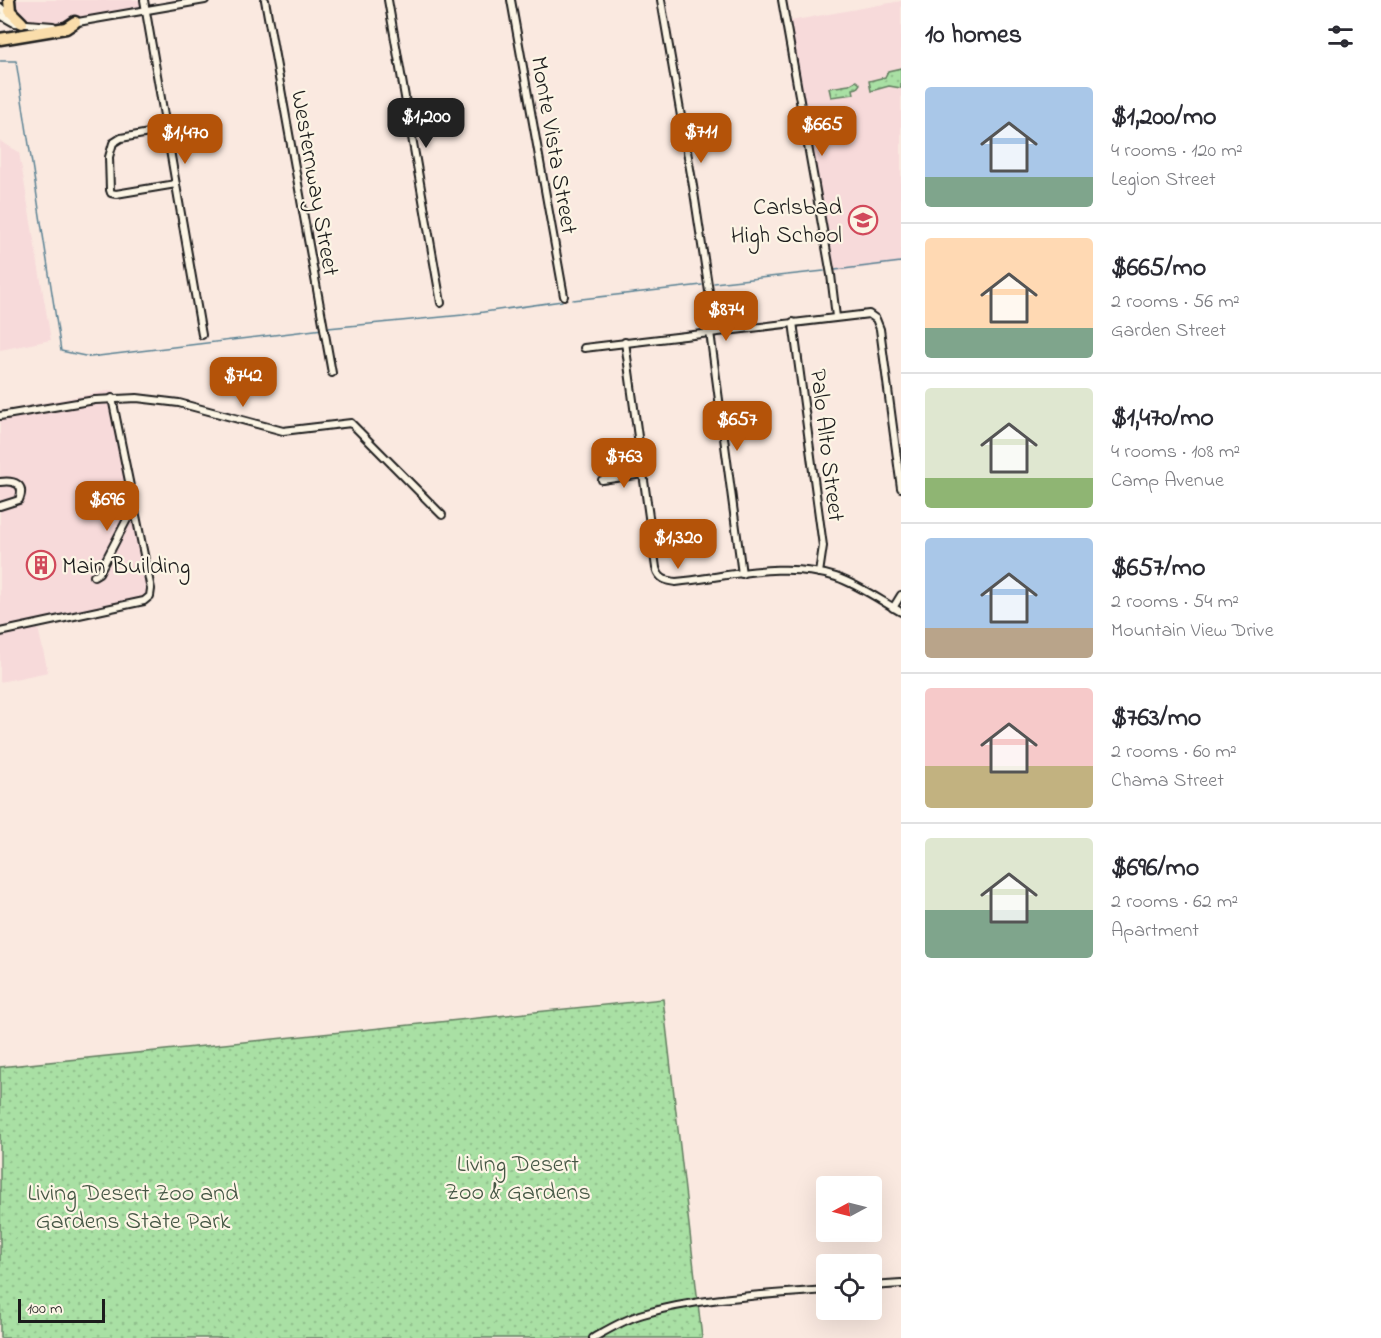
<!DOCTYPE html>
<meta charset="utf-8">
<style>
body{margin:0;font-family:"Indie Flower",sans-serif;background:#f2f2f3;color:#2b2b33;height:100vh;display:flex;flex-direction:column;font-size:22px;white-space:nowrap}
*{box-sizing:border-box;margin:0}
p{font-size:20px;color:#7c7c81}
.icon{flex:none;width:33px;height:33px;fill:none;stroke:currentColor;stroke-width:2;stroke-linecap:round;stroke-linejoin:round}
.map{position:relative;flex:1;overflow:hidden}
.panel{display:flex;flex-direction:column;background:#fff;width:480px}
.panel>*{flex:none}
.needle{width:39px;rotate:263deg}
.fabs{position:absolute;left:816px;top:1176px;display:grid;gap:12px}
.fabs a{display:grid;place-items:center;width:66px;height:66px;border-radius:6px;background:#fff;box-shadow:0 6px 24px #0002;font-size:30px}
.scale{position:absolute;left:18px;bottom:15px;width:87px;box-sizing:border-box;padding-left:6px;border:3px solid #1c1c1c;border-top:0;font-size:16px;line-height:21px;white-space:nowrap;color:#1c1c1c;-webkit-text-stroke:4px #fcf5e5;paint-order:stroke}
.price{position:absolute;translate:-50% -51px;padding:0 14px;border-radius:12px;background:#b45309;color:#fff;font-size:20px;line-height:39px;filter:drop-shadow(0 2px 3px #0008)}
.price::after{content:'';position:absolute;left:50%;top:36px;width:18px;height:14px;margin-left:-9px;background:inherit;clip-path:polygon(0 0,100% 0,50% 100%)}
.price.selected{background:#222;color:#fff}
ul{padding:0;list-style:none}
li{display:flex;align-items:center;gap:18px;height:150px;padding:0 24px}
li+li{border-top:2px solid #e1e1e2}
li span{display:grid;place-items:center;flex:none;width:168px;height:120px;border-radius:6px;color:#555}
li>.icon{margin-inline-start:auto}
span .icon{width:72px;height:72px;fill:#fffc;stroke-width:1}
li b{font-size:26px}
h2{display:flex;justify-content:space-between;align-items:center;height:72px;padding:0 24px;font-size:26px}
main{display:flex;flex:1;min-height:0}
.map>svg:first-child{display:block}
.built{fill:#f7dada}
.park{fill:url(#park-dots);stroke:#627e60;stroke-width:1.5}
.lines{fill:none;stroke-linecap:round;stroke-linejoin:round}
.stream{stroke:#598193;stroke-width:1.5}
.street-casing{stroke:#1c1c1c;stroke-width:10}
.highway-casing{stroke:#1c1c1c;stroke-width:15}
.street{stroke:#fcf5e5;stroke-width:6}
.highway{stroke:#faddab;stroke-width:10}
.labels{text-anchor:middle;stroke-width:4.5;stroke-linejoin:round;paint-order:stroke}
.street-label{font-size:24px;fill:#1c1c1c;stroke:#fcf5e5}
.poi-label{font-size:24px;fill:#1c1c1c;stroke:#fcf5e5;text-anchor:end}
.park-label{font-size:24px;fill:#465745;stroke:#fcf5e5}
</style>
<main>
<div class="map">
<svg width="901" height="1338" viewBox="0 0 901 1338">
<defs>
<pattern id="park-dots" width="8" height="8" patternUnits="userSpaceOnUse" patternTransform="scale(1.5)"><rect width="8" height="8" fill="#a9e0a4"/><path d="M2 2h.1M6 6h.1" fill="none" stroke="#91c08d" stroke-width="1.8" stroke-linecap="round"/></pattern>
</defs>
<rect width="100%" height="100%" fill="#fae9e0"/>
<filter id="ink" filterUnits="userSpaceOnUse"><feTurbulence type="fractalNoise" baseFrequency=".0167" numOctaves="2"/><feDisplacementMap in="SourceGraphic" scale="12" xChannelSelector="R" yChannelSelector="G"/><feConvolveMatrix kernelMatrix="1 2 1 2 8 2 1 2 1" color-interpolation-filters="sRGB"/></filter>
<g filter="url(#ink)">
<g class="built">
<path d="M9,0H144L145,11L55,25L22,23Z"/>
<path d="M901,1V263L834,272L790,21Z"/>
<path d="M0,141L19,152L51,340L0,350Z"/>
<path d="M113,390L155,588V596L145,605L38,628L48,672L0,682V411Z"/>
</g>
<g class="park">
<path d="M901,68V88L889,86L871,91L869,81L885,77L888,71Z"/>
<path d="M856,81L860,84L857,88L853,89L854,94L831,97L829,88L849,85Z"/>
<path d="M663,999L702,1338H0V1067Z"/>
</g>
<g class="lines">
<g class="stream">
<path d="M0,61H16L61,351L90,357L323,329"/>
<path d="M835,270L901,262"/>
<path d="M714,283L824,271"/>
<path d="M573,300L702,285"/>
<path d="M328,328L463,315L562,301"/>
</g>
<g class="street-casing">
<g id="street">
<path d="M144,0L202,335"/>
<path d="M265,0L332,373"/>
<path d="M388,0L441,303"/>
<path d="M511,0L564,296"/>
<path d="M661,0L693,186L715,331"/>
<path d="M782,0L831,275L836,317"/>
<path d="M0,7L11,17"/>
<path d="M0,15L14,23L53,26"/>
<path d="M72,23L205,0"/>
<path d="M166,130L121,138L113,143L109,157L110,190L111,193L116,194L176,184"/>
<path d="M793,322L823,546L819,573"/>
<path d="M710,332L742,574"/>
<path d="M625,342L656,568C659,579 666,581 676,582C728,577 785,560 836,577C859,585 880,600 901,612"/>
<path d="M584,348L869,314L876,319L880,329L901,488"/>
<path d="M0,416L95,400L137,398L179,403L283,431L351,423L442,515"/>
<path d="M602,480L643,474"/>
<path d="M0,482C14,480 26,484 19,500L0,506"/>
<path d="M94,576L99,573L134,506"/>
<path d="M893,608L901,595"/>
<path d="M0,632L144,601L150,596L151,589L112,398"/>
<path d="M872,1286L901,1284"/>
<path d="M593,1338C609,1329 625,1319 643,1314C702,1297 766,1295 826,1290"/>
</g>
</g>
<g class="highway-casing">
<g id="highway">
<path d="M9,0L10,11L22,23"/>
<path d="M0,39L66,28L75,22"/>
</g>
</g>
<use href="#street" class="street"/>
<use href="#highway" class="highway"/>
</g>
</g>
<defs>
<g id="school-ring" transform="scale(1.5)"><circle r="9.5" fill="#fcf5e5" stroke="#d1495b" stroke-width="1.5"/><path d="M0-5L7-2L0 1L-7-2ZM-4 1L0 2.5L4 1V4Q0 6-4 4Z" fill="#d1495b"/></g>
<g id="building-ring" transform="scale(1.5)"><circle r="9.5" fill="#fcf5e5" stroke="#d1495b" stroke-width="1.5"/><path d="M-4-6H4V6H1V3H-1V6H-4ZM-2.5-4.3h1.7v1.8h-1.7ZM.8-4.3h1.7v1.8H.8ZM-2.5-1h1.7V.8h-1.7ZM.8-1h1.7V.8H.8Z" fill="#d1495b"/></g>
</defs>
<g fill-rule="evenodd">
<use href="#school-ring" x="863" y="220"/>
<use href="#building-ring" x="41" y="565"/>
</g>
<g class="labels">
<g class="street-label">
<text transform="translate(555 145) rotate(80)" y="8">Monte Vista Street</text>
<text transform="translate(316 183) rotate(80)" y="8">Westernway Street</text>
<text transform="translate(828 445) rotate(83)" y="8">Palo Alto Street</text>
</g>
<g class="poi-label">
<text x="842" y="214">Carlsbad<tspan x="842" dy="28">High School</tspan></text>
<text x="62" y="573" text-anchor="start">Main Building</text>
</g>
<g class="park-label">
<text x="518" y="1171">Living Desert<tspan x="518" dy="28">Zoo &amp; Gardens</tspan></text>
<text x="133" y="1200">Living Desert Zoo and<tspan x="133" dy="28">Gardens State Park</tspan></text>
</g>
</g>
</svg>
<div class="fabs">
<a><svg class="needle" viewBox="-14 -14 28 28"><path d="M0-13l5 13h-10z" fill="#e53935"/><path d="M0 13l5-13h-10z" fill="#7c7c81"/></svg></a>
<a><svg class="icon" aria-label="locate" viewBox="0 0 24 24"><circle cx="12" cy="12" r="6"/><path d="M12 2v4M12 18v4M2 12h4M18 12h4"/></svg></a>
</div>
<div class="scale">100 m</div>
<b class="price selected" style="left:426px;top:149px">$1,200</b>
<b class="price" style="left:822px;top:157px">$665</b>
<b class="price" style="left:701px;top:164px">$711</b>
<b class="price" style="left:185px;top:165px">$1,470</b>
<b class="price" style="left:726px;top:342px">$874</b>
<b class="price" style="left:243px;top:408px">$742</b>
<b class="price" style="left:737px;top:452px">$657</b>
<b class="price" style="left:624px;top:489px">$763</b>
<b class="price" style="left:107px;top:532px">$696</b>
<b class="price" style="left:678px;top:570px">$1,320</b>
</div>
<section class="panel">
<h2>10 homes<svg class="icon" aria-label="filters" viewBox="0 0 24 24"><path d="M4 7h16M4 17h16"/><circle cx="9" cy="7" r="2"/><circle cx="15" cy="17" r="2"/></svg></h2>
<ul>
<li><span style="background:linear-gradient(#a9c7e8 75%,#7fa58c 0)"><svg class="icon" aria-label="home" viewBox="0 0 24 24"><path d="M3 11l9-7 9 7M6 9v11h12V9"/></svg></span><div><b>$1,200/mo</b><p>4 rooms · 120 m²</p><p>Legion Street</p></div></li>
<li><span style="background:linear-gradient(#ffd9b3 75%,#7fa58c 0)"><svg class="icon" aria-label="home" viewBox="0 0 24 24"><path d="M3 11l9-7 9 7M6 9v11h12V9"/></svg></span><div><b>$665/mo</b><p>2 rooms · 56 m²</p><p>Garden Street</p></div></li>
<li><span style="background:linear-gradient(#dfe7d0 75%,#8fb573 0)"><svg class="icon" aria-label="home" viewBox="0 0 24 24"><path d="M3 11l9-7 9 7M6 9v11h12V9"/></svg></span><div><b>$1,470/mo</b><p>4 rooms · 108 m²</p><p>Camp Avenue</p></div></li>
<li><span style="background:linear-gradient(#a9c7e8 75%,#b9a48a 0)"><svg class="icon" aria-label="home" viewBox="0 0 24 24"><path d="M3 11l9-7 9 7M6 9v11h12V9"/></svg></span><div><b>$657/mo</b><p>2 rooms · 54 m²</p><p>Mountain View Drive</p></div></li>
<li><span style="background:linear-gradient(#f6c9c9 65%,#c2b280 0)"><svg class="icon" aria-label="home" viewBox="0 0 24 24"><path d="M3 11l9-7 9 7M6 9v11h12V9"/></svg></span><div><b>$763/mo</b><p>2 rooms · 60 m²</p><p>Chama Street</p></div></li>
<li><span style="background:linear-gradient(#dfe7d0 60%,#7fa58c 0)"><svg class="icon" aria-label="home" viewBox="0 0 24 24"><path d="M3 11l9-7 9 7M6 9v11h12V9"/></svg></span><div><b>$696/mo</b><p>2 rooms · 62 m²</p><p>Apartment</p></div></li>
</ul>
</section>
</main>
